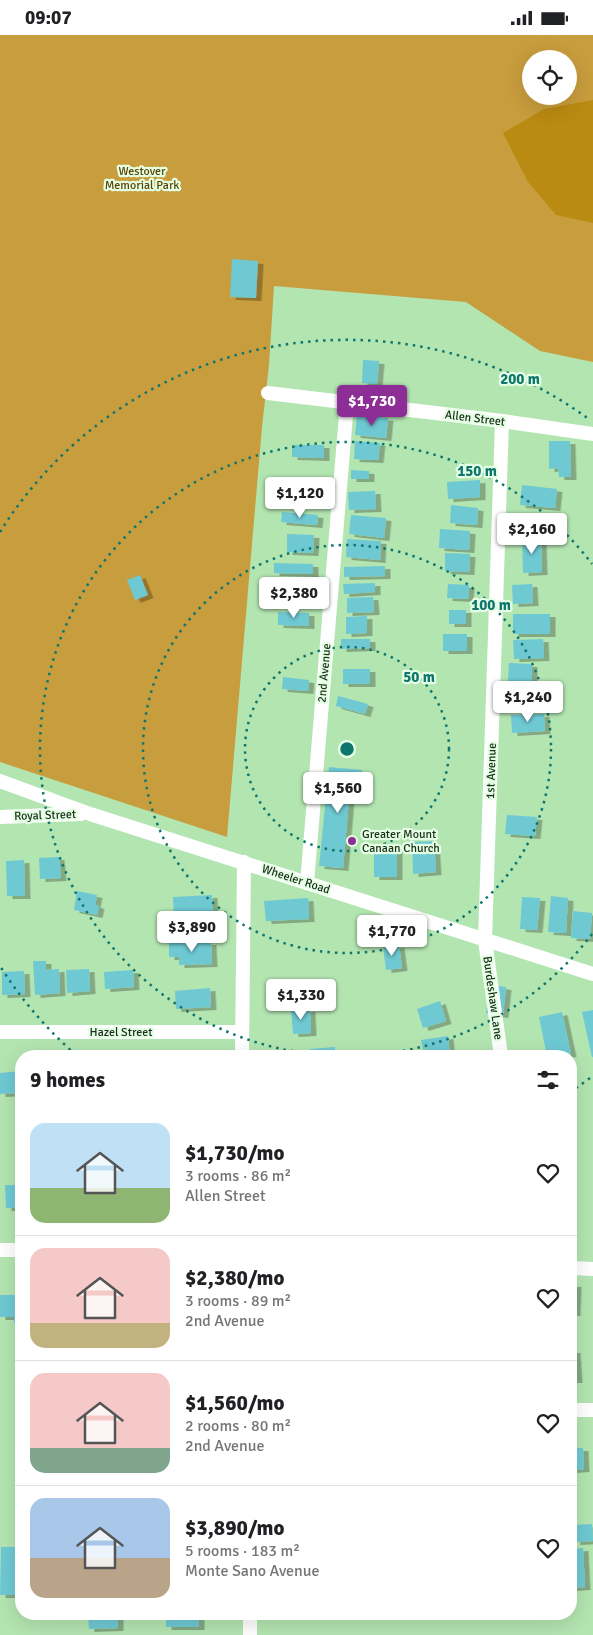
<!DOCTYPE html>
<meta charset="utf-8">
<style>
body{margin:0;font-family:Signika,sans-serif;background:#f2f2f2;color:#202124;height:100vh;display:flex;flex-direction:column;font-size:19px;white-space:nowrap}
*{box-sizing:border-box;margin:0}
p{font-size:16px;color:#757577}
.icon{flex:none;width:28px;height:28px;fill:none;stroke:currentColor;stroke-width:2;stroke-linecap:round;stroke-linejoin:round}
.map{position:relative;flex:1;overflow:hidden}
.side{position:absolute;left:15px;top:1015px;width:562px;height:570px;display:flex;flex-direction:column;background:#fff;border-radius:20px;box-shadow:0 5px 20px #0002}
.side>*{flex:none}
.tools{position:absolute;left:522px;top:15px;display:grid;gap:10px}
.tools a{display:grid;place-items:center;width:55px;height:55px;border-radius:50%;background:#fff;box-shadow:0 5px 20px #0002;font-size:25px}
.price{position:absolute;translate:-50% -42px;padding:0 11px;border-radius:5px;background:#fff;color:#222;font-size:16px;line-height:32px;filter:drop-shadow(0 1px 2px #0008)}
.price::after{content:'';position:absolute;left:50%;top:30px;width:15px;height:11px;margin-left:-8px;background:inherit;clip-path:polygon(0 0,100% 0,50% 100%)}
.price.current{background:#8d2e97;color:#fff}
ul{padding:0;list-style:none}
li{display:flex;align-items:center;gap:15px;height:125px;padding:0 15px}
li+li{border-top:1px solid #e0e0e0}
li span{display:grid;place-items:center;flex:none;width:140px;height:100px;border-radius:15px;color:#555}
li>.icon{margin-inline-start:auto}
span .icon{width:60px;height:60px;fill:#fffc;stroke-width:1}
li b{font-size:21px}
h2{display:flex;justify-content:space-between;align-items:center;height:60px;padding:0 15px;font-size:21px}
.status{display:flex;justify-content:space-between;align-items:center;height:35px;padding:0 25px;background:#fff;direction:ltr}
.status svg{height:14px;fill:currentColor}
.map>svg:first-child{display:block}
.green{fill:#c89d3d;fill-rule:evenodd}
.forest{fill:#ba8b12}
.building{fill:#6ec9d3;filter:url(#shadow)}
.lines{fill:none;stroke-linecap:round;stroke-linejoin:round}
.minor{stroke:#fff;stroke-width:14}
.ring{fill:none;stroke:#0f766e;stroke-width:2.5;stroke-dasharray:2.5 5}
.poi-dot{fill:#8d2e97;stroke:#e5ffe4;stroke-width:2}
.labels{text-anchor:middle;stroke-width:4.5;stroke-linejoin:round;paint-order:stroke}
.park-label{font-size:12px;fill:#5b4306;stroke:#e5ffe4}
.street-label{font-size:12px;fill:#1a2e1a;stroke:#e5ffe4}
.poi-label{font-size:12px;fill:#1a2e1a;stroke:#e5ffe4;text-anchor:start}
.centre{fill:#0f766e;stroke:#e5ffe4;stroke-width:2.5}
.ring-label{font-size:15px;text-anchor:middle;font-weight:bold;fill:#0f766e;stroke:#e5ffe4;stroke-width:4.5;stroke-linejoin:round;paint-order:stroke}
</style>
<div class="status"><b>09:07</b><svg viewBox="0 0 49 12"><path d="M0 12V9h3v3zM5 12V6h3v6zM10 12V3h3v9zM15 12V0h3v12zM26 1h20v11H26zM47 4h2v5h-2z"/></svg></div>
<div class="map">
<svg width="593" height="1600" viewBox="0 0 593 1600">
<defs>
<filter id="shadow"><feDropShadow dx="5.5" dy="3" stdDeviation="0" flood-color="#0004"/></filter>
</defs>
<rect width="100%" height="100%" fill="#b3e5b1"/>
<path class="green" d="M0,0H593V327L540,316L466,267L274,251L269,330L262,392L227,802L0,727ZM531,24H569V61H531Z"/>
<path class="forest" d="M593,65V188L556,180L528,147L503,98L544,74Z"/>
<g class="building">
<path d="M232,224L258,226L256,263L230,262Z"/>
<path d="M363,325L379,326L377,349L362,348Z"/>
<path d="M357,380L388,383L386,403L355,400Z"/>
<path d="M355,406L380,408L378,425L354,424Z"/>
<path d="M549,406H570L571,442H559L558,433L549,434Z"/>
<path d="M292,410H324V423L292,422Z"/>
<path d="M351,435L369,436V444H351Z"/>
<path d="M480,445V462L448,464L447,447Z"/>
<path d="M522,450L557,454L555,473L520,470Z"/>
<path d="M375,456L376,474L349,475L348,457Z"/>
<path d="M451,470L478,473L477,490L450,488Z"/>
<path d="M282,477L318,480L317,490L281,487Z"/>
<path d="M351,480L386,483L384,503L349,499Z"/>
<path d="M440,494L470,496L469,515L439,513Z"/>
<path d="M287,499L314,500L313,518L287,517Z"/>
<path d="M522,502H541L542,537L523,538Z"/>
<path d="M347,504L381,506L380,525L346,522Z"/>
<path d="M445,518L470,519L469,537L445,536Z"/>
<path d="M274,528L313,529V539L274,538Z"/>
<path d="M385,531V541L344,542V532Z"/>
<path d="M140,540L148,560L135,565L127,545Z"/>
<path d="M375,548V557L344,559L343,549Z"/>
<path d="M285,549L311,551L310,569L284,567Z"/>
<path d="M448,549L469,550L468,564L447,563Z"/>
<path d="M532,549L533,568L513,569L512,550Z"/>
<path d="M373,562L374,577L347,578V563Z"/>
<rect x="449" y="575" width="17" height="14"/>
<path d="M278,577L309,578V591L278,590Z"/>
<rect x="513" y="579" width="37" height="20"/>
<path d="M367,581V598L346,599V582Z"/>
<rect x="443" y="599" width="24" height="17"/>
<path d="M341,604H370V613L341,614Z"/>
<path d="M543,604L544,623L514,624L513,605Z"/>
<path d="M509,628L532,629V646H508Z"/>
<rect x="343" y="634" width="27" height="15"/>
<path d="M283,642L309,645L308,656L282,654Z"/>
<path d="M508,652L539,653V665H547V675H507Z"/>
<path d="M338,661L368,669L365,679L336,671Z"/>
<path d="M544,679L545,696L512,698L511,680Z"/>
<path d="M329,732L362,735L359,765L349,764L343,833L319,831Z"/>
<path d="M507,780L537,782L535,801L505,799Z"/>
<path d="M434,806L436,837L413,839L412,807Z"/>
<path d="M386,811H397V842H374V814L386,815Z"/>
<path d="M59,822L61,843L40,844L39,823Z"/>
<path d="M24,825L25,861H7L6,826Z"/>
<path d="M77,856L97,860L95,870L99,871L97,880L74,875Z"/>
<path d="M212,860L213,881L174,883L173,862Z"/>
<path d="M551,861L568,863L566,898L548,897Z"/>
<path d="M522,862L540,863L537,895L520,894Z"/>
<path d="M308,863L309,884L266,886L264,866Z"/>
<path d="M573,876L592,878L590,904L571,903Z"/>
<path d="M211,907L212,929L179,930V922H169V908Z"/>
<path d="M399,910L402,933L386,935L383,912Z"/>
<path d="M33,926H46V935L59,934L60,958L35,960Z"/>
<path d="M89,934L90,956L67,958L66,935Z"/>
<path d="M133,935L134,952L105,954L104,937Z"/>
<path d="M24,936L25,959L2,960V937Z"/>
<path d="M313,946L314,963L293,964V955H284L283,947Z"/>
<path d="M490,950L506,952L503,980L486,978Z"/>
<path d="M210,953L211,972L176,974L175,956Z"/>
<path d="M440,966L446,986L423,993L417,974Z"/>
<path d="M310,974L311,998L293,999L291,975Z"/>
<path d="M593,975V1022H592L582,977Z"/>
<path d="M562,977L571,1019L547,1021L539,982Z"/>
<path d="M448,1001L450,1021H432L431,1014L423,1015L421,1005Z"/>
<path d="M335,1012V1021H310V1014Z"/>
<path d="M21,1036V1058L0,1059V1038Z"/>
<path d="M5,1150H21V1173H6Z"/>
<path d="M571,1249H576L575,1278H571Z"/>
<path d="M0,1260H21V1288H14V1282H0Z"/>
<path d="M571,1315H575L577,1345H571Z"/>
<path d="M571,1413H583L584,1434L571,1435Z"/>
<path d="M592,1489L593,1506L575,1507L574,1490Z"/>
<path d="M1,1512H16V1537H21V1544H17V1560H0Z"/>
<path d="M583,1513L585,1552L571,1553V1514Z"/>
<path d="M88,1579H118V1593L89,1594Z"/>
<rect x="166" y="1579" width="33" height="13"/>
<path d="M291,1579H316V1580L291,1582Z"/>
</g>
<g class="lines">
<g class="minor">
<path d="M268,358L502,386L593,399"/>
<path d="M0,746L90,779L593,939"/>
<path d="M0,782L81,779"/>
<path d="M307,848L347,368"/>
<path d="M0,997H241"/>
<path d="M242,1021L244,827"/>
<path d="M501,1021L485,905L502,386"/>
<path d="M0,1215H21"/>
<path d="M571,1233L593,1234"/>
<path d="M571,1375H593"/>
<path d="M250,1579V1600"/>
</g>
</g>
<g class="ring">
<circle cx="347" cy="714" r="102"/>
<circle cx="347" cy="714" r="204"/>
<path d="M592 899A307 307 0 1 1 592 529"/>
<path d="M590 1043A409 409 0 0 1 573 1055M76 1020A409 409 0 0 1 0 931M0 497A409 409 0 0 1 590 385"/>
</g>
<circle class="poi-dot" cx="352" cy="806" r="5"/>
<g class="labels">
<g class="park-label">
<text x="142" y="140">Westover<tspan x="142" dy="14">Memorial Park</tspan></text>
</g>
<g class="street-label">
<text transform="translate(475 383) rotate(7)" y="4">Allen Street</text>
<text transform="translate(324 638) rotate(-85)" y="4">2nd Avenue</text>
<text transform="translate(491 736) rotate(-88)" y="4">1st Avenue</text>
<text transform="translate(45 780) rotate(-2)" y="4">Royal Street</text>
<text transform="translate(296 844) rotate(18)" y="4">Wheeler Road</text>
<text transform="translate(493 963) rotate(82)" y="4">Burdeshaw Lane</text>
<text x="121" y="1001">Hazel Street</text>
</g>
<g class="poi-label">
<text x="362" y="803">Greater Mount<tspan x="362" dy="14">Canaan Church</tspan></text>
</g>
</g>
<circle cx="347" cy="714" r="8" class="centre"/>
<g class="ring-label">
<text x="520" y="349">200 m</text>
<text x="477" y="441">150 m</text>
<text x="491" y="575">100 m</text>
<text x="419" y="647">50 m</text>
</g>
</svg>
<div class="tools">
<a><svg class="icon" aria-label="locate" viewBox="0 0 24 24"><circle cx="12" cy="12" r="6"/><path d="M12 2v4M12 18v4M2 12h4M18 12h4"/></svg></a>
</div>
<b class="price current" style="left:372px;top:392px">$1,730</b>
<b class="price" style="left:300px;top:484px">$1,120</b>
<b class="price" style="left:532px;top:520px">$2,160</b>
<b class="price" style="left:294px;top:584px">$2,380</b>
<b class="price" style="left:528px;top:688px">$1,240</b>
<b class="price" style="left:338px;top:779px">$1,560</b>
<b class="price" style="left:192px;top:918px">$3,890</b>
<b class="price" style="left:392px;top:922px">$1,770</b>
<b class="price" style="left:301px;top:986px">$1,330</b>
<section class="side">
<h2>9 homes<svg class="icon" aria-label="filters" viewBox="0 0 24 24"><path d="M4 7h16M4 17h16"/><circle cx="9" cy="7" r="2"/><circle cx="15" cy="17" r="2"/></svg></h2>
<ul>
<li><span style="background:linear-gradient(#bfe0f5 65%,#8fb573 0)"><svg class="icon" aria-label="home" viewBox="0 0 24 24"><path d="M3 11l9-7 9 7M6 9v11h12V9"/></svg></span><div><b>$1,730/mo</b><p>3 rooms · 86 m²</p><p>Allen Street</p></div><svg class="icon" aria-label="heart" viewBox="0 0 24 24"><path d="M12 20l-8-8c-3-5 5-10 8-4 3-6 11-1 8 4z"/></svg></li>
<li><span style="background:linear-gradient(#f6c9c9 75%,#c2b280 0)"><svg class="icon" aria-label="home" viewBox="0 0 24 24"><path d="M3 11l9-7 9 7M6 9v11h12V9"/></svg></span><div><b>$2,380/mo</b><p>3 rooms · 89 m²</p><p>2nd Avenue</p></div><svg class="icon" aria-label="heart" viewBox="0 0 24 24"><path d="M12 20l-8-8c-3-5 5-10 8-4 3-6 11-1 8 4z"/></svg></li>
<li><span style="background:linear-gradient(#f6c9c9 75%,#7fa58c 0)"><svg class="icon" aria-label="home" viewBox="0 0 24 24"><path d="M3 11l9-7 9 7M6 9v11h12V9"/></svg></span><div><b>$1,560/mo</b><p>2 rooms · 80 m²</p><p>2nd Avenue</p></div><svg class="icon" aria-label="heart" viewBox="0 0 24 24"><path d="M12 20l-8-8c-3-5 5-10 8-4 3-6 11-1 8 4z"/></svg></li>
<li><span style="background:linear-gradient(#a9c7e8 60%,#b9a48a 0)"><svg class="icon" aria-label="home" viewBox="0 0 24 24"><path d="M3 11l9-7 9 7M6 9v11h12V9"/></svg></span><div><b>$3,890/mo</b><p>5 rooms · 183 m²</p><p>Monte Sano Avenue</p></div><svg class="icon" aria-label="heart" viewBox="0 0 24 24"><path d="M12 20l-8-8c-3-5 5-10 8-4 3-6 11-1 8 4z"/></svg></li>
</ul>
</section>
</div>
